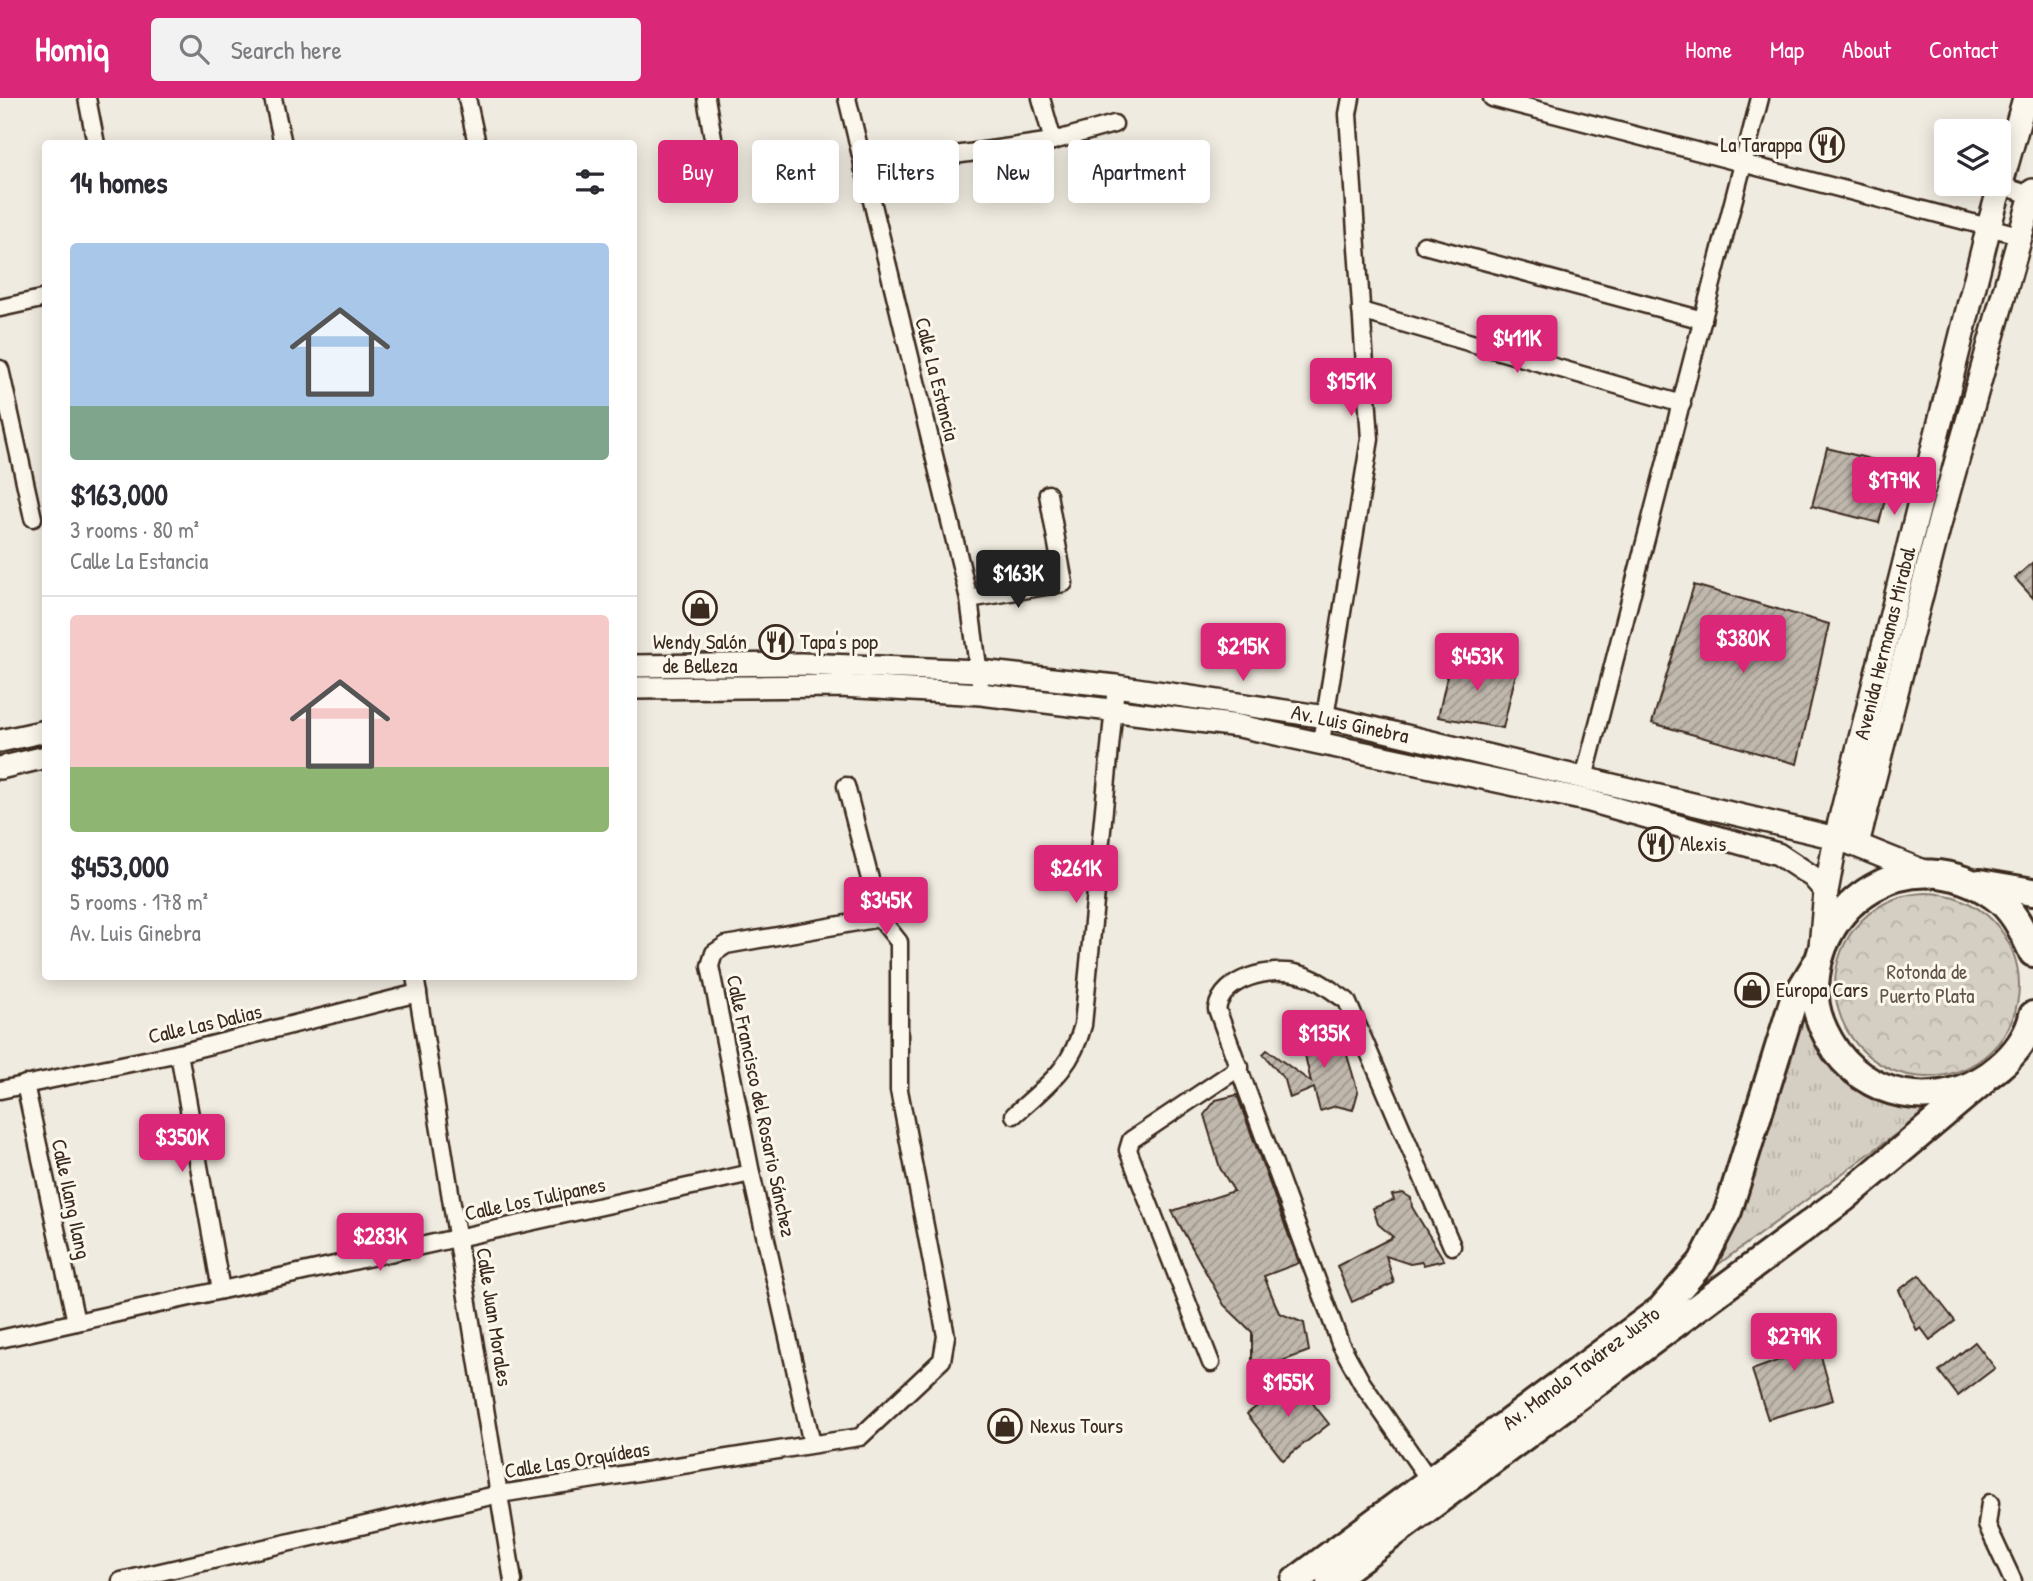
<!DOCTYPE html>
<meta charset="utf-8">
<style>
body{margin:0;font-family:"Patrick Hand",sans-serif;background:#f2f2f3;color:#2b2b33;height:100vh;display:flex;flex-direction:column;font-size:26px;white-space:nowrap}
*{box-sizing:border-box;margin:0}
p{font-size:23px;color:#7c7c81}
.icon{flex:none;width:38px;height:38px;fill:none;stroke:currentColor;stroke-width:2;stroke-linecap:round;stroke-linejoin:round}
.map{position:relative;flex:1;overflow:hidden}
.panel{position:absolute;left:42px;top:42px;width:595px;height:840px;display:flex;flex-direction:column;background:#fff;border-radius:7px;box-shadow:0 4px 18px #0003}
.panel>*{flex:none}
.guide{position:absolute;left:658px;top:42px;width:665px;height:63px;display:flex;gap:14px}
.buttons{position:absolute;left:1934px;top:21px;display:grid;gap:14px}
.buttons a{display:grid;place-items:center;width:77px;height:77px;border-radius:7px;background:#fff;box-shadow:0 4px 18px #0003;font-size:35px}
.price{position:absolute;translate:-50% -60px;padding:0 16px;border-radius:7px;background:#db2777;color:#fff;font-size:23px;line-height:46px;filter:drop-shadow(0 2px 4px #0008)}
.price::after{content:'';position:absolute;left:50%;top:42px;width:21px;height:16px;margin-left:-10px;background:inherit;clip-path:polygon(0 0,100% 0,50% 100%)}
.price.selected{background:#222;color:#fff}
ul{padding:0;list-style:none}
li{display:grid;align-content:center;gap:14px;height:371px;padding:0 28px}
li+li{border-top:2px solid #e1e1e2}
li span{display:grid;place-items:center;height:217px;border-radius:7px;color:#555}
li>.icon{margin-inline-start:auto}
span .icon{width:126px;height:126px;fill:#fffc;stroke-width:1}
li b{font-size:30px}
h2{display:flex;justify-content:space-between;align-items:center;height:84px;padding:0 28px;font-size:30px}
.pill{padding:0 24px;border-radius:7px;background:#fff;box-shadow:0 4px 18px #0003;font-size:24px;line-height:63px}
.pill.selected{background:#db2777;color:#fff}
header{display:flex;align-items:center;gap:42px;box-sizing:border-box;height:98px;padding:0 35px;background:#db2777;color:#fff}
header strong{font-size:33px}
nav{display:flex;gap:38px;margin-inline-start:auto;font-size:24px}
.search{width:490px;height:63px;background:#f2f2f3;display:flex;align-items:center;gap:18px;box-sizing:border-box;padding:0 24px;border-radius:7px;color:#7c7c81;font-size:26px}
.map>svg:first-child{display:block}
.grass{fill:url(#grass-tufts);stroke:#887c70;stroke-width:2}
.park{fill:url(#park-crowns);stroke:#887c70;stroke-width:2}
.building{fill:url(#building-hatch);stroke:#3b2a1e;stroke-width:2}
.lines{fill:none;stroke-linecap:round;stroke-linejoin:round}
.minor-casing{stroke:#3b2a1e;stroke-width:21}
.tertiary-casing{stroke:#3b2a1e;stroke-width:26}
.secondary-casing{stroke:#3b2a1e;stroke-width:28}
.primary-casing{stroke:#3b2a1e;stroke-width:32}
.minor{stroke:#fbf7ec;stroke-width:16}
.tertiary{stroke:#fbf7ec;stroke-width:21}
.secondary{stroke:#fbf7ec;stroke-width:23}
.primary{stroke:#fbf7ec;stroke-width:26}
.labels{text-anchor:middle;stroke-width:6;stroke-linejoin:round;paint-order:stroke}
.poi-label{font-size:21px;fill:#3b2a1e;stroke:#fbf7ec;text-anchor:start}
.street-label{font-size:21px;fill:#3b2a1e;stroke:#fbf7ec}
.park-label{font-size:21px;fill:#625347;stroke:#fbf7ec}
</style>
<header>
<strong>Homiq</strong>
<div class="search"><svg class="icon" aria-label="search" viewBox="0 0 24 24"><circle cx="10" cy="10" r="6"/><path d="M15 15l6 6"/></svg>Search here</div>
<nav><a>Home</a><a>Map</a><a>About</a><a>Contact</a></nav>
</header>
<div class="map">
<svg width="2033" height="1483" viewBox="0 0 2033 1483">
<defs>
<pattern id="grass-tufts" width="24" height="20" patternUnits="userSpaceOnUse" patternTransform="scale(1.75)"><rect width="24" height="20" fill="#d5cec3"/><path d="M3 7l-1-3M5 7V3M7 7l1-3M15 17l-1-3M17 17v-4M19 17l1-3" fill="none" stroke="#b8b1a7"/></pattern>
<pattern id="park-crowns" width="20" height="18" patternUnits="userSpaceOnUse" patternTransform="scale(1.75)"><rect width="20" height="18" fill="#d5cec3"/><path d="M2 6a3 3 0 1 1 6 0M12 15a3 3 0 1 1 6 0" fill="none" stroke="#b8b1a7"/></pattern>
<pattern id="building-hatch" width="6" height="6" patternUnits="userSpaceOnUse" patternTransform="scale(1.75)"><rect width="6" height="6" fill="#c0b8ad"/><path d="M-1 1l2-2M0 6l6-6M5 7l2-2" fill="none" stroke="#9d968c"/></pattern>
</defs>
<rect width="100%" height="100%" fill="#f0ebe0"/>
<filter id="ink" filterUnits="userSpaceOnUse"><feTurbulence type="fractalNoise" baseFrequency=".0143" numOctaves="2"/><feDisplacementMap in="SourceGraphic" scale="14" xChannelSelector="R" yChannelSelector="G"/><feConvolveMatrix kernelMatrix="1 2 1 2 8 2 1 2 1" color-interpolation-filters="sRGB"/></filter>
<g filter="url(#ink)">
<path class="grass" d="M1801,910C1807,924 1812,942 1820,955C1843,991 1887,1003 1926,1014L1712,1171Z"/>
<circle class="park" cx="1927" cy="887" r="92"/>
<g class="building">
<path d="M1827,350L1894,367L1879,425L1812,408Z"/>
<path d="M2033,464V500L2015,480Z"/>
<path d="M1694,487L1829,526L1797,666L1652,625Z"/>
<path d="M1451,561L1517,571L1503,630L1438,619Z"/>
<path d="M1344,922L1351,938L1347,942L1350,948L1347,957L1358,994L1353,1012L1336,1008L1320,1013L1314,990L1290,1000L1285,982L1263,956L1267,952L1311,984L1302,944L1329,936L1327,926Z"/>
<path d="M1237,997L1299,1165L1264,1178L1279,1215L1304,1225L1309,1253L1252,1274V1234L1224,1207L1172,1113L1234,1093L1220,1070L1204,1017L1216,1002Z"/>
<path d="M1403,1095L1411,1100L1412,1109L1444,1162L1423,1167L1422,1164L1410,1166L1386,1158L1394,1185L1352,1204L1337,1168L1393,1139L1378,1126L1373,1110L1394,1102L1392,1097Z"/>
<path d="M1919,1177L1955,1223L1930,1242L1921,1230L1917,1233L1899,1192Z"/>
<path d="M1810,1218L1833,1302L1768,1321L1752,1272L1788,1259L1778,1227Z"/>
<path d="M1975,1244L1995,1270L1958,1298L1939,1273Z"/>
<path d="M1293,1280L1329,1326L1283,1362L1247,1316Z"/>
</g>
<g class="lines">
<g class="minor-casing">
<g id="minor">
<path d="M87,0L96,46"/>
<path d="M273,0L283,46"/>
<path d="M467,0L477,46"/>
<path d="M706,0L713,40"/>
<path d="M847,0L969,501L980,584"/>
<path d="M1041,0L1053,43"/>
<path d="M1492,0L2019,137"/>
<path d="M863,70L1053,43L1114,26"/>
<path d="M2000,87L2033,98"/>
<path d="M1424,147L1703,222"/>
<path d="M0,210L46,200"/>
<path d="M1361,213L1682,306"/>
<path d="M0,271L33,420"/>
<path d="M969,501L1064,485L1048,396"/>
<path d="M1321,644L1370,341L1348,16L1351,0"/>
<path d="M1584,680L1760,0"/>
<path d="M415,878L513,1483"/>
<path d="M179,955L221,1192"/>
<path d="M25,986L76,1224"/>
<path d="M0,992L179,955L418,895"/>
<path d="M1014,1017C1047,987 1071,972 1083,927L1116,588"/>
<path d="M0,1241L751,1075"/>
<path d="M1211,1265L1128,1052L1131,1042L1240,969"/>
<path d="M812,1346L751,1075L710,868L714,855L726,847L880,820L846,688"/>
<path d="M1430,1383L1362,1285L1340,1245L1217,911C1223,879 1271,869 1299,876C1317,880 1332,893 1347,903L1452,1148"/>
<path d="M1990,1405L1987,1427L2013,1483"/>
<path d="M121,1483L500,1396L860,1339L942,1262L946,1238L899,992V844L880,820"/>
</g>
</g>
<g class="tertiary-casing">
<g id="tertiary">
<path d="M634,568L801,566L980,573L1116,588L1326,619L1836,740"/>
<path d="M634,590L841,588L981,596L1239,628L1586,702L1778,756L1813,779L1826,794"/>
<path d="M0,643L46,633"/>
<path d="M0,670L46,659"/>
</g>
</g>
<g class="secondary-casing">
<g id="secondary">
<path d="M1844,742L1926,775"/>
<path d="M1857,746L1941,419L2033,93"/>
<path d="M1821,849L1826,794L1836,740L1989,128L2025,0"/>
</g>
</g>
<g class="primary-casing">
<g id="primary">
<path d="M1980,785L2033,794"/>
<path d="M2033,855C2023,834 2014,812 1994,798C1912,740 1812,801 1815,899C1816,918 1826,938 1836,953C1876,1007 1950,1011 1999,969C2015,956 2029,937 2033,917"/>
<path d="M1295,1483L1661,1211L1702,1164L1728,1113L1793,904L1816,866"/>
<path d="M1330,1483L1843,1101L1982,984"/>
</g>
</g>
<use href="#minor" class="minor"/>
<use href="#tertiary" class="tertiary"/>
<use href="#secondary" class="secondary"/>
<use href="#primary" class="primary"/>
</g>
</g>
<defs>
<g id="restaurant-ring" transform="scale(1.75)"><circle r="9.5" fill="#fbf7ec" stroke="#3b2a1e" stroke-width="1.5"/><path d="M-5-6h1v4h1v-4h1v4h1v-4h1v5L-1.5 .5V6h-2V.5L-5-1ZM5-6V6H3V1.5H1.5Q1.5-4 5-6Z" fill="#3b2a1e"/></g>
<g id="shop-ring" transform="scale(1.75)"><circle r="9.5" fill="#fbf7ec" stroke="#3b2a1e" stroke-width="1.5"/><path d="M-5-2.5h2.3a2.7 3.5 0 0 1 5.4 0H5L5.5 6h-11ZM-1.5-2.5h3a1.5 2.3 0 0 0-3 0Z" fill="#3b2a1e"/></g>
</defs>
<g fill-rule="evenodd">
<use href="#restaurant-ring" x="1827" y="47"/>
<use href="#shop-ring" x="700" y="510"/>
<use href="#restaurant-ring" x="776" y="544"/>
<use href="#restaurant-ring" x="1656" y="746"/>
<use href="#shop-ring" x="1752" y="892"/>
<use href="#shop-ring" x="1005" y="1328"/>
</g>
<g class="labels">
<g class="poi-label">
<text x="1802" y="54" text-anchor="end">La Tarappa</text>
<text x="700" y="551" text-anchor="middle">Wendy Salón<tspan x="700" dy="24">de Belleza</tspan></text>
<text x="800" y="551">Tapa's pop</text>
<text x="1680" y="753">Alexis</text>
<text x="1776" y="899">Europa Cars</text>
<text x="1030" y="1335">Nexus Tours</text>
</g>
<g class="street-label">
<text transform="translate(937 281) rotate(76)" y="7">Calle La Estancia</text>
<text transform="translate(1885 545) rotate(-76)" y="7">Avenida Hermanas Mirabal</text>
<text transform="translate(1350 626) rotate(12)" y="7">Av. Luis Ginebra</text>
<text transform="translate(205 926) rotate(-13)" y="7">Calle Las Dalias</text>
<text transform="translate(761 1008) rotate(78)" y="7">Calle Francisco del Rosario Sánchez</text>
<text transform="translate(71 1101) rotate(78)" y="7">Calle Ilang Ilang</text>
<text transform="translate(535 1101) rotate(-12)" y="7">Calle Los Tulipanes</text>
<text transform="translate(494 1219) rotate(81)" y="7">Calle Juan Morales</text>
<text transform="translate(1581 1270) rotate(-37)" y="7">Av. Manolo Tavárez Justo</text>
<text transform="translate(577 1362) rotate(-9)" y="7">Calle Las Orquídeas</text>
</g>
<g class="park-label">
<text x="1927" y="881">Rotonda de<tspan x="1927" dy="24">Puerto Plata</tspan></text>
</g>
</g>
</svg>
<div class="buttons">
<a><svg class="icon" aria-label="layers" viewBox="0 0 24 24"><path d="M12 4l9 5-9 5-9-5zM3 14l9 5 9-5"/></svg></a>
</div>
<b class="price" style="left:1517px;top:277px">$411K</b>
<b class="price" style="left:1351px;top:320px">$151K</b>
<b class="price" style="left:1894px;top:419px">$179K</b>
<b class="price selected" style="left:1018px;top:512px">$163K</b>
<b class="price" style="left:1743px;top:577px">$380K</b>
<b class="price" style="left:1243px;top:585px">$215K</b>
<b class="price" style="left:1477px;top:595px">$453K</b>
<b class="price" style="left:1076px;top:807px">$261K</b>
<b class="price" style="left:886px;top:839px">$345K</b>
<b class="price" style="left:1324px;top:972px">$135K</b>
<b class="price" style="left:182px;top:1076px">$350K</b>
<b class="price" style="left:380px;top:1175px">$283K</b>
<b class="price" style="left:1794px;top:1275px">$279K</b>
<b class="price" style="left:1288px;top:1321px">$155K</b>
<div class="guide">
<a class="pill selected">Buy</a>
<a class="pill">Rent</a>
<a class="pill">Filters</a>
<a class="pill">New</a>
<a class="pill">Apartment</a>
</div>
<section class="panel">
<h2>14 homes<svg class="icon" aria-label="filters" viewBox="0 0 24 24"><path d="M4 7h16M4 17h16"/><circle cx="9" cy="7" r="2"/><circle cx="15" cy="17" r="2"/></svg></h2>
<ul>
<li><span style="background:linear-gradient(#a9c7e8 75%,#7fa58c 0)"><svg class="icon" aria-label="home" viewBox="0 0 24 24"><path d="M3 11l9-7 9 7M6 9v11h12V9"/></svg></span><div><b>$163,000</b><p>3 rooms · 80 m²</p><p>Calle La Estancia</p></div></li>
<li><span style="background:linear-gradient(#f6c9c9 70%,#8fb573 0)"><svg class="icon" aria-label="home" viewBox="0 0 24 24"><path d="M3 11l9-7 9 7M6 9v11h12V9"/></svg></span><div><b>$453,000</b><p>5 rooms · 178 m²</p><p>Av. Luis Ginebra</p></div></li>
</ul>
</section>
</div>
